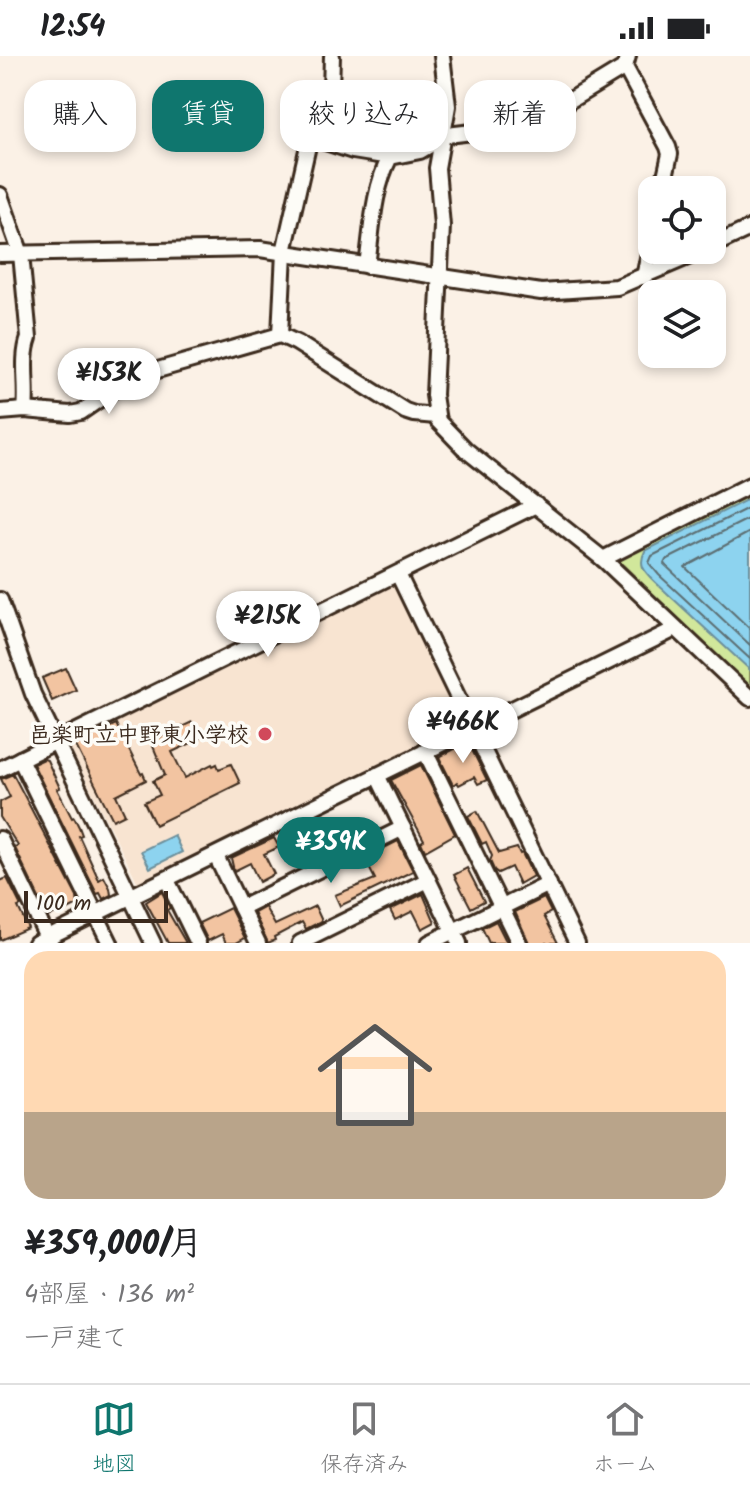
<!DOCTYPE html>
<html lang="ja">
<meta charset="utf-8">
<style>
body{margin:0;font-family:Kalam,"Klee One",sans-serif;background:#f6f6f6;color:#202124;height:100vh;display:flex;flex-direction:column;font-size:30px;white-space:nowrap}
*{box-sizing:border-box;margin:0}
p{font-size:26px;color:#757577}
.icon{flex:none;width:44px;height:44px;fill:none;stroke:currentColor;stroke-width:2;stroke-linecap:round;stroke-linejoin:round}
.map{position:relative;height:887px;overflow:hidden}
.side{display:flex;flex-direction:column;background:#fff;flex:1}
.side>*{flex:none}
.hud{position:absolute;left:24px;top:24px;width:702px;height:72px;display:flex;gap:16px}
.fabs{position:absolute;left:638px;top:120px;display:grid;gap:16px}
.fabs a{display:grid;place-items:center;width:88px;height:88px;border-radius:16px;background:#fff;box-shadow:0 4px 12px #0003;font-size:40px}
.scale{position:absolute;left:24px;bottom:20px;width:144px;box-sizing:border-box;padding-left:8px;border:4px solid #3b2a1e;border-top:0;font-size:22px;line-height:28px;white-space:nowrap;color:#3b2a1e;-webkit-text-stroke:6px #fdfcf7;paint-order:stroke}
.price{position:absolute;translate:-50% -68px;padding:0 18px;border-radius:28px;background:#fff;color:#222;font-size:26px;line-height:52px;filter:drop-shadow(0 2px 4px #0008)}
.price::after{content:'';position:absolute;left:50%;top:48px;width:24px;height:18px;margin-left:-12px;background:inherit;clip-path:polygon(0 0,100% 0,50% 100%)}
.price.on{background:#0f766e;color:#fff}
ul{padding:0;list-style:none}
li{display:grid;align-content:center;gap:16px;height:424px;padding:0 24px}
li span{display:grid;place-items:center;height:248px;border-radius:24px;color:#555}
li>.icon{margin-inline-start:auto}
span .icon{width:144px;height:144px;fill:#fffc;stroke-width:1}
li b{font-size:34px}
.tag{padding:0 28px;border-radius:24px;background:#fff;box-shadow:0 4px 12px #0003;font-size:28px;line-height:72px}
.tag.on{background:#0f766e;color:#fff}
.status{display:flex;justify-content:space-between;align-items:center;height:56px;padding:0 40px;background:#fff;direction:ltr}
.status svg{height:22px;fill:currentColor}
.dock{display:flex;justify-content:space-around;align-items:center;height:112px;border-top:2px solid #e0e0e0;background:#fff;font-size:22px;color:#757577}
.dock a{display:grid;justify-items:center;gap:4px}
.dock .on{color:#0f766e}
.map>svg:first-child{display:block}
.built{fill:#f8e4d1}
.green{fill:#d1e79b;stroke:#86885c;stroke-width:2}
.water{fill:#8dd3ef;stroke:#6c8f9b;stroke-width:2}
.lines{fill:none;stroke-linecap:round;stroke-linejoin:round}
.shore{stroke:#5c6e72;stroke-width:2}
.building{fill:#f2c4a1;stroke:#3b2a1e;stroke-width:2}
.minor-casing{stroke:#3b2a1e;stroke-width:20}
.minor{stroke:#fdfcf7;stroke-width:14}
.poi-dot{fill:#d1495b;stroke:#fdfcf7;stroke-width:3}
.labels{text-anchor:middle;stroke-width:7;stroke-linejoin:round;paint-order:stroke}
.poi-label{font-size:22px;font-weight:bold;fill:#3b2a1e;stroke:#fdfcf7;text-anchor:end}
</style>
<div class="status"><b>12:54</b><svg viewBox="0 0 49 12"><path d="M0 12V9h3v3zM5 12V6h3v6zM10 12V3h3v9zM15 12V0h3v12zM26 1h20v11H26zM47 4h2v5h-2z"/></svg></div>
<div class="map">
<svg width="750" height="887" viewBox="0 0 750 887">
<rect width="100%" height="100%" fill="#fbf1e6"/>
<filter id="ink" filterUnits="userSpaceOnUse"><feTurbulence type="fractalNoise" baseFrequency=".0125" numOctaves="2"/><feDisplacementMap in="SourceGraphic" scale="16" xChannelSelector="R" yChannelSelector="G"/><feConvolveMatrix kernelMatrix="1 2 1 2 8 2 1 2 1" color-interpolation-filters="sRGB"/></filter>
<g filter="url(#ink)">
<path class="built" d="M391,530L397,531L461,663L458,671L144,828L139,829L70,692V687Z"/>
<path class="green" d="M750,436V632L616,502Z"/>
<g class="water">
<path d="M750,442V614L654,525C644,515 638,509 645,495Z"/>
<path d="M174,779L182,796L150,812L141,795Z"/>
</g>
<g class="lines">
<g class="shore">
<path d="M750,451L652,500L649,507L659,519L750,603"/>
<path d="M750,462L666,504L664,508L750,589"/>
<path d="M750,476L685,511L750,573"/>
</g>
</g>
<g class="building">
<path d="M495,47L498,63L474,66L472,51Z"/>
<path d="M66,612L76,634L52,645L42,622Z"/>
<path d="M192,666L200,683L172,696L185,722L212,708L213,710L217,708L219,713L231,708L240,727L155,769L144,746L160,739L153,725L165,719L150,683L157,680L158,682Z"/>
<path d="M116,668L141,718L143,717L146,724L116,739L125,758L113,764L75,688Z"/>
<path d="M468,686L487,724L478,728L474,721L459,729L457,726L453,729L439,701Z"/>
<path d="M44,703L47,704L52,715L60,732L57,733L72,762L74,761L79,771L82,779L79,780L99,824L104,821L110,832L111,839L103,843L100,837L97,838L33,708Z"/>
<path d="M421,709L455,778L425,795L421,786L424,784L391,724Z"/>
<path d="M13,718L77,841L78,849L64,856L63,853L48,861L15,792L18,790L0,761V746L10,741L1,723Z"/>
<path d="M477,755L499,797L517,792L520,798L522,797L533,820L519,828L511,811L498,817L494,814L490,805L492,800L486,786L482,788L468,760Z"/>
<path d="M274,782L279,791L264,798L274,818L259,826L250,807L234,815L231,802Z"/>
<path d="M398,785L413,815L340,850L335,839L375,823L364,802Z"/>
<path d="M467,812L484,845L471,852L454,819Z"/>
<path d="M7,822L21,850L18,851L28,872L0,884V825Z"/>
<path d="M162,836L170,852L167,854L186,887H168L146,846Z"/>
<path d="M423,838L435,866L422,873L413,855L395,864L390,854Z"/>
<path d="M544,842L551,856L544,860L558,887H529L515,856Z"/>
<path d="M315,850L322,865L306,873L302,866L274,881L275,884L268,887L254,857L265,851L275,869Z"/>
<path d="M230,852L245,882L236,887H226L222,878L208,885L199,867Z"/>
<path d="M496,865L505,883L508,887H489L482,872Z"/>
</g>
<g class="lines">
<g class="minor-casing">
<g id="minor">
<path d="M442,0L448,50L437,112L442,170L434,339L438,365L466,394L603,503L750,642"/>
<path d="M628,0L625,11L668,91L670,98L662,134"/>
<path d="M310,81L353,95L390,101"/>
<path d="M0,139L21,198L29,282C21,304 28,330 25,354"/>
<path d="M712,190L750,172"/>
<path d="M0,198L260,193L541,236L617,231L704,194"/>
<path d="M367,210C372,174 373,133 390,101L420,95L447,79L541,68L569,45L625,11"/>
<path d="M644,221L652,183"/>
<path d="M280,279L284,196L310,81L331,34L332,0"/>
<path d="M0,356L25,354L70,358L81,356L120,329L147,317L280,279L297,287L405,355L414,358L436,360"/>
<path d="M603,503L750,429"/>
<path d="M398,518L577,887"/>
<path d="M0,544L33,638L153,887"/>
<path d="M425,695L519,887"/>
<path d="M20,703L110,887"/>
<path d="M0,713L536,449"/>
<path d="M377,719L459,887"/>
<path d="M0,783L50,887"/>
<path d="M216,800L258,887"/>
<path d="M167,824L198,887"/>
<path d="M241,852L403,772"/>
<path d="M36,887L669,576L673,571"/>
<path d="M300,887L428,824"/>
<path d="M429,887L549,828"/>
</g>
</g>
<use href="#minor" class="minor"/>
</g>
</g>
<circle class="poi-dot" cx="265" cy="678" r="8"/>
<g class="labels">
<g class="poi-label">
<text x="249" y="686">邑楽町立中野東小学校</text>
</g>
</g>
</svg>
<div class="fabs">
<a><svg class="icon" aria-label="locate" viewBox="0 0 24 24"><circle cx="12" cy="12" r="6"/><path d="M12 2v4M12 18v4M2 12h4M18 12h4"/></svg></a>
<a><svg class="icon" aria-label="layers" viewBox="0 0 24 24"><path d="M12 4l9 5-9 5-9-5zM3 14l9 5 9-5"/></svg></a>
</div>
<div class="scale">100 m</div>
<b class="price" style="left:109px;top:360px">¥153K</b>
<b class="price" style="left:268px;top:603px">¥215K</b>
<b class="price" style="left:463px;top:709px">¥466K</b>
<b class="price on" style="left:331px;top:829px">¥359K</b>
<div class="hud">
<a class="tag">購入</a>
<a class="tag on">賃貸</a>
<a class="tag">絞り込み</a>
<a class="tag">新着</a>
</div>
</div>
<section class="side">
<ul>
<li><span style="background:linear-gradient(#ffd9b3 65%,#b9a48a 0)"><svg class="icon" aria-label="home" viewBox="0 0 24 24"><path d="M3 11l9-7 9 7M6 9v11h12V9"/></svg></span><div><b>¥359,000/月</b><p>4部屋 · 136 m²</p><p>一戸建て</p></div></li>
</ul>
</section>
<nav class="dock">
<a class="on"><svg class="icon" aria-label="map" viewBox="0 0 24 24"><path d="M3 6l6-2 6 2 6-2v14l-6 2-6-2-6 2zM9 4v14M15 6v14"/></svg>地図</a>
<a><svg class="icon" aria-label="saved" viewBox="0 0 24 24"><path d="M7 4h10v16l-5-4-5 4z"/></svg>保存済み</a>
<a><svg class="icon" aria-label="home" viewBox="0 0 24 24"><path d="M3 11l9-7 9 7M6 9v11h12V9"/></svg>ホーム</a>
</nav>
